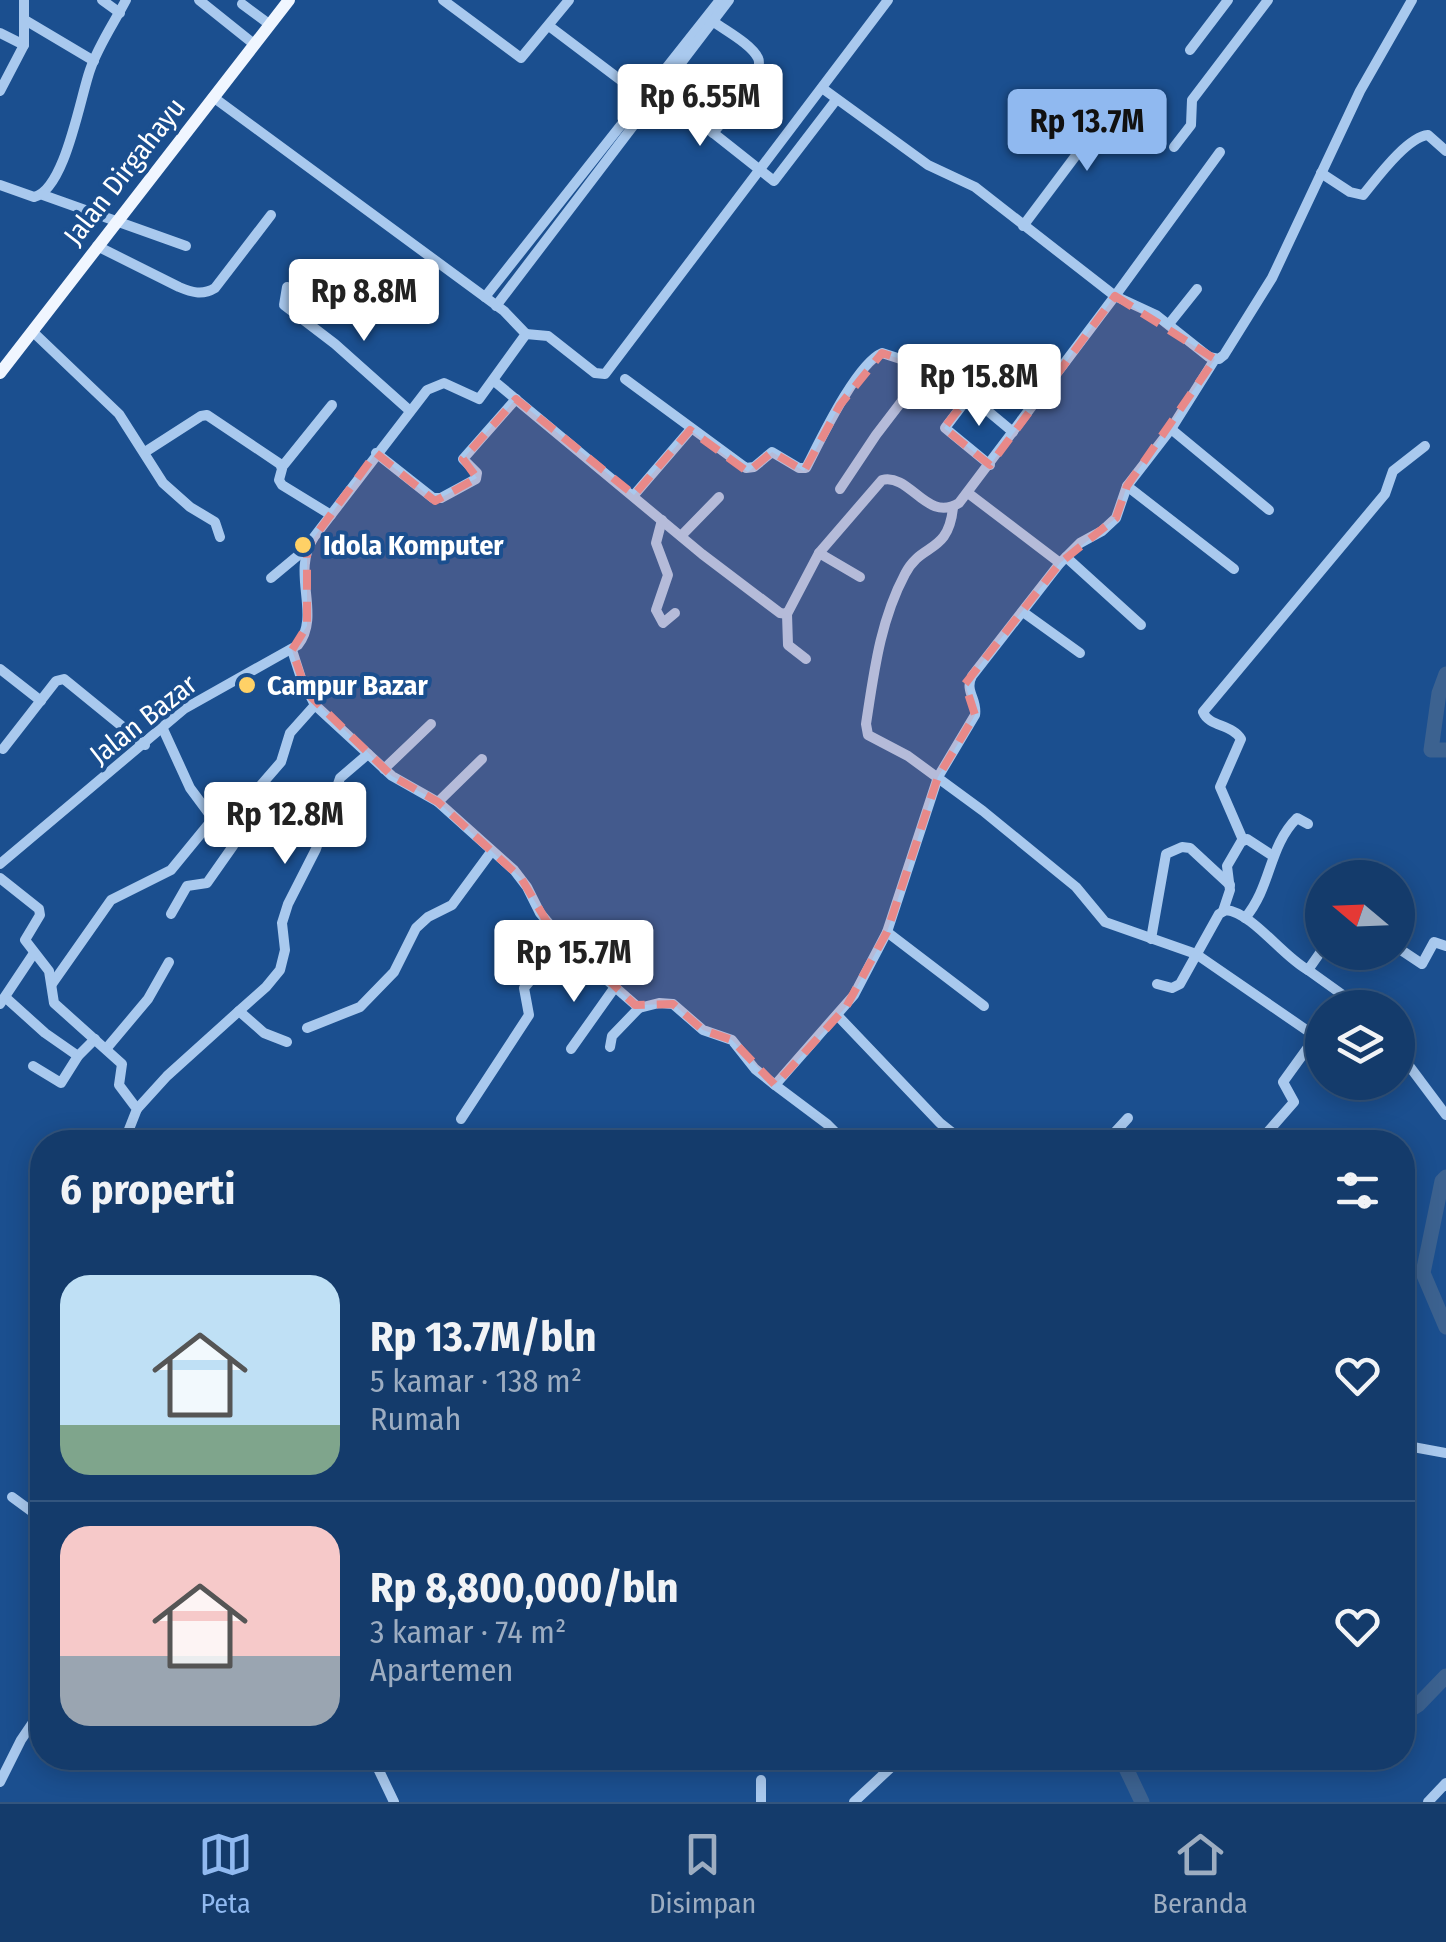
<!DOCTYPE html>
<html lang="id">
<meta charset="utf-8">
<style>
body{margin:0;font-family:"Fira Sans Condensed",sans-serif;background:#214673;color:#f1f3f6;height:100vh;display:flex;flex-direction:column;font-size:38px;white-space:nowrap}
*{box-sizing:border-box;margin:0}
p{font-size:32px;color:#9dadc1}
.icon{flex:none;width:55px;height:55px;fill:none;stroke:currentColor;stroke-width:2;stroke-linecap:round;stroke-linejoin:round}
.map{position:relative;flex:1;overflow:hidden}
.details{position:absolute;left:30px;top:1130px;width:1385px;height:640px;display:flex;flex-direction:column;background:#143b6b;border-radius:40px;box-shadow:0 5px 25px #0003,0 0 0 2px #33557e}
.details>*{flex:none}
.needle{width:65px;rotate:289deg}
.controls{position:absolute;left:1305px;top:860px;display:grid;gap:20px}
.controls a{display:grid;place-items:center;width:110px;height:110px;border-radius:50%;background:#143b6b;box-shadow:0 5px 25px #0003,0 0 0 2px #33557e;font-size:50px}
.price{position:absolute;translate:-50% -85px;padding:0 22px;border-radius:10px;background:#fff;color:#222;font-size:32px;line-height:65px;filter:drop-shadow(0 2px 5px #0008)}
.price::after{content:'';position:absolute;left:50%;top:60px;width:30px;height:22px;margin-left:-15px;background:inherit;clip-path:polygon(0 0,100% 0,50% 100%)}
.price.selected{background:#90b9f0;color:#111}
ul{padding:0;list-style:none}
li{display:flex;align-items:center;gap:30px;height:250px;padding:0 30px}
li+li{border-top:2px solid #33557e}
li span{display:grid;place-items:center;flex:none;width:280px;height:200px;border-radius:30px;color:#555}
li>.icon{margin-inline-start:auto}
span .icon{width:120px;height:120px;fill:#fffc;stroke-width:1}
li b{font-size:42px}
h2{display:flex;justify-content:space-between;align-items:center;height:120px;padding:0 30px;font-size:42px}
.tab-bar{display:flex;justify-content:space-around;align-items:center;height:140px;border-top:2px solid #33557e;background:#143b6b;font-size:28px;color:#9dadc1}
.tab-bar a{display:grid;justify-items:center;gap:5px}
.tab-bar .selected{color:#90b9f0}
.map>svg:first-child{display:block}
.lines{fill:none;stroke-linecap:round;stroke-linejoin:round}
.river{stroke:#3c6290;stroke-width:15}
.minor{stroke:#a9c9ee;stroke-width:10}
.major{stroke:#f0f6ff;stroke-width:12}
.marked{fill:#e88989;fill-opacity:0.2;stroke:#e88989;stroke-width:8;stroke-dasharray:20 12;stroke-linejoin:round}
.poi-dot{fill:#ffd166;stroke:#1b4f8f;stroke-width:4}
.labels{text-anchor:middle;stroke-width:8;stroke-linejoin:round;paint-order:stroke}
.street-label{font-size:28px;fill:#fff;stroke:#1b4f8f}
.poi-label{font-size:28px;font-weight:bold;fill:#fff;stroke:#1b4f8f;text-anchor:start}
</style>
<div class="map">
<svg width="1446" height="1802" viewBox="0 0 1446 1802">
<rect width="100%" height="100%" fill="#1b4f8f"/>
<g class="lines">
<g class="river">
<path d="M1446,674L1439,693L1431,750H1446"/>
<path d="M1446,1177L1442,1181L1423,1273L1446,1327"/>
<path d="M1402,1715L1418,1705L1446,1676"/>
<path d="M1126,1758L1124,1764L1142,1802"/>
</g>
<g class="minor">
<path d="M102,0L120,13"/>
<path d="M199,0L254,44"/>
<path d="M443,0L521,58L569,0"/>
<path d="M242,4L269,24"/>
<path d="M25,20L94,61"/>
<path d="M549,26L647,100"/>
<path d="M0,33L24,45"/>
<path d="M1190,50L1228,0"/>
<path d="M822,88L928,165L975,187L1115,296L1220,152"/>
<path d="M659,90L774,181L836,100"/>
<path d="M0,91L24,45V0"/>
<path d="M713,133C723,120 766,75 758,58C751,44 726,31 714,22"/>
<path d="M1174,147L1191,125L1192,100L1268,0"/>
<path d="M1321,173L1350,192L1363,195C1377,178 1407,137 1428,135L1446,151"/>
<path d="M0,185L34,197C65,190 80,98 90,70C98,46 114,23 126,0"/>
<path d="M43,195L186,246"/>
<path d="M1023,226L1119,98"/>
<path d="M97,246L179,287C191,292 202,296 215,288L271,215"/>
<path d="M287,287L284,305L335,344L409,410"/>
<path d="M485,297L720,0"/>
<path d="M496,306L729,0"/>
<path d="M1169,324L1197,289"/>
<path d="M32,331L119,414L163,483L190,507L215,522L220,537"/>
<path d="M526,334L548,336L595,373L605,374L888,0"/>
<path d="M625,379L746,468L754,467L772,452L799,468H806C820,441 856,364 882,353L941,372L1013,432"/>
<path d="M494,381L702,554L780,613L787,614L819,553L882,480C911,473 926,523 959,503L1115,296L1156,315L1209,357L1219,359L1224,355L1272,278L1360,91L1412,0"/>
<path d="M970,395L945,428L990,465"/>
<path d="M1171,429L1269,510"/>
<path d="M145,452L201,416L207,415L280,464L282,469L279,480L282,485L331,515"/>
<path d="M376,453L433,498H441L476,479L477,473L463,459L516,399"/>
<path d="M282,467L332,405"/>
<path d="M1127,486L1234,569"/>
<path d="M840,489L876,435L928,367"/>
<path d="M968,493L1060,563"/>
<path d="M634,495L690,430"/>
<path d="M953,508C948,555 921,542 905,574C880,621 874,672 866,724L868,735L908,756L983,811L1076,887L1105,922L1196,954L1315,1036"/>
<path d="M662,520L656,543L668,575L656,610L663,623L675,613"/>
<path d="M681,536L719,497"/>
<path d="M819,553L860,577"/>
<path d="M1066,557L1141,625"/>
<path d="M271,578L307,548"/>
<path d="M1023,612L1080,653"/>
<path d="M787,614L788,645L806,659"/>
<path d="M292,650L301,678L315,705L392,776L438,802L514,870L527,887L540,913L568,946L639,1008L659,1003L673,1004L703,1030L732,1040L755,1069L775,1085L854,995L887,932L938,777L975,715C978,700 964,691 972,676L1060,563L1080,543L1102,531L1116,518L1127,486L1171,429L1215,359"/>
<path d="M0,669L41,701"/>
<path d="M163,729L190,788L233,846L207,883L187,886L171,914"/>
<path d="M3,749L56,681L64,679L145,745"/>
<path d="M384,769L431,724"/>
<path d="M255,792L281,762L290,733L315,705"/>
<path d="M438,802L482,759"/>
<path d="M1243,840L1220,787L1241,739C1232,724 1209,727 1203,712L1385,494L1393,471L1425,446"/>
<path d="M0,864L184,709L298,645C322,614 290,573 314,537L427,390L444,383L479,399L526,334L504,311L213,97"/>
<path d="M0,878L39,909L40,915L25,940L49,971L54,1003L122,1064L119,1085L137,1109L124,1142"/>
<path d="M1223,911L1230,890L1227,866L1241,842L1247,839L1273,856"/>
<path d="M1245,918C1272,886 1268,847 1297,818L1308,824"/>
<path d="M887,932L984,1006"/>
<path d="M1151,939L1166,854L1182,847L1190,848L1230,885"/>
<path d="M1398,948L1422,964L1434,942L1446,946"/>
<path d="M1308,970L1361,1008"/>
<path d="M52,984L111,900L171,870L212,820"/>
<path d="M1157,984L1172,988L1180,984L1219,914L1226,910C1253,913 1282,956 1308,970L1322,950"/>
<path d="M5,997L45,1033L78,1056"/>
<path d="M0,1004L34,953"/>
<path d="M239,1011L266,987L280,970L285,950L282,923L288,904L316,849L340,778L368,754"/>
<path d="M838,1016L940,1123L964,1142"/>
<path d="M307,1028L360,1007L394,972L416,928L428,917L452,905L491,852"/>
<path d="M610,1047L612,1036L639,1008"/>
<path d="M106,1049L148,999L169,962"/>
<path d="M571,1049L615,987"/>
<path d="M1398,1051L1446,1115"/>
<path d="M33,1066L61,1083L78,1056L95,1039"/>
<path d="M775,1085L827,1124L845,1142"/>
<path d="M137,1109L167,1076L239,1011L264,1033L287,1042"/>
<path d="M461,1119L529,1015L524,988L564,941"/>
<path d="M1106,1142L1128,1118"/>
<path d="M1259,1142L1294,1102L1283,1082L1322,1028"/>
<path d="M1402,1445L1446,1453"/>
<path d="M12,1497L42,1519"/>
<path d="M373,1758L394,1802"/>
<path d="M0,1782L21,1740L42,1709"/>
<path d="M761,1802V1780"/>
<path d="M854,1802L901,1758"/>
<path d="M1428,1802L1446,1783"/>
</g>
<path class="major" d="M0,373L289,0"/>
</g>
<path class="marked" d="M1115,296L1215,359L1127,486L1116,518L1060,563L965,684L975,715L938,777L887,932L846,1007L775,1085L732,1040L703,1030L673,1004L635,1005L547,922L521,878L438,802L392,776L307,693L292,650L307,626V547L376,453L435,501L477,478L463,459L516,399L634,495L690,430L748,472L772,452L804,471L840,405L882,353L941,372L970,395L944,428L990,465Z"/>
<g class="poi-dot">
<circle cx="303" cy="545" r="10"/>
<circle cx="247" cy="685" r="10"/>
</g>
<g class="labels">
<g class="street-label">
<text transform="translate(124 171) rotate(-52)" y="10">Jalan Dirgahayu</text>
<text transform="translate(143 719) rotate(-38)" y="10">Jalan Bazar</text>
</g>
<g class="poi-label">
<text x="323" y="555">Idola Komputer</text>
<text x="267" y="695">Campur Bazar</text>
</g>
</g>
</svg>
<div class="controls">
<a><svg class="needle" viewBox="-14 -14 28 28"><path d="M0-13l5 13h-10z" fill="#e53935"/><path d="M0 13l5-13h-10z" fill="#9dadc1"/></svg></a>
<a><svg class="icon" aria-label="layers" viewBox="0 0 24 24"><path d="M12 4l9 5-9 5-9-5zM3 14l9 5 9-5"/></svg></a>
</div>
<b class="price" style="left:700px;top:149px">Rp 6.55M</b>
<b class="price selected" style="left:1087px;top:174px">Rp 13.7M</b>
<b class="price" style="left:364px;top:344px">Rp 8.8M</b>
<b class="price" style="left:979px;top:429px">Rp 15.8M</b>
<b class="price" style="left:285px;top:867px">Rp 12.8M</b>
<b class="price" style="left:574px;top:1005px">Rp 15.7M</b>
<section class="details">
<h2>6 properti<svg class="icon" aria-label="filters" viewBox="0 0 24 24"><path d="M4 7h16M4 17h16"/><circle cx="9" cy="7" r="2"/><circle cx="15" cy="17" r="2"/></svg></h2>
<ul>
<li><span style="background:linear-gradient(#bfe0f5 75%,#7fa58c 0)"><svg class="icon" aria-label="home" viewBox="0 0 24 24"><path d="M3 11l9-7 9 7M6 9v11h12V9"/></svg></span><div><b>Rp 13.7M/bln</b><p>5 kamar · 138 m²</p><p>Rumah</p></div><svg class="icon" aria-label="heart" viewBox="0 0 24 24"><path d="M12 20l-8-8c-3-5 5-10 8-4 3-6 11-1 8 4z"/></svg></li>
<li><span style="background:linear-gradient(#f6c9c9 65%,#9aa5b1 0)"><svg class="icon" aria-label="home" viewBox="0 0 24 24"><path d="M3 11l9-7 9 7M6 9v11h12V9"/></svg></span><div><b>Rp 8,800,000/bln</b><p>3 kamar · 74 m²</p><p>Apartemen</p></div><svg class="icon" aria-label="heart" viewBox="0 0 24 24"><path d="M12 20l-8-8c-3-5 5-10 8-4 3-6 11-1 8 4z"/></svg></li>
</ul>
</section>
</div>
<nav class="tab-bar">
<a class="selected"><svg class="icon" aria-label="map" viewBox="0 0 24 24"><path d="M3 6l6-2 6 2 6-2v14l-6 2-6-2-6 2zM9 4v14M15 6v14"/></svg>Peta</a>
<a><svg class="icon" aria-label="saved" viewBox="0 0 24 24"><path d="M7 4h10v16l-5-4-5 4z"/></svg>Disimpan</a>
<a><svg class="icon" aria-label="home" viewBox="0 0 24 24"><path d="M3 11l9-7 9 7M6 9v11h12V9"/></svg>Beranda</a>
</nav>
